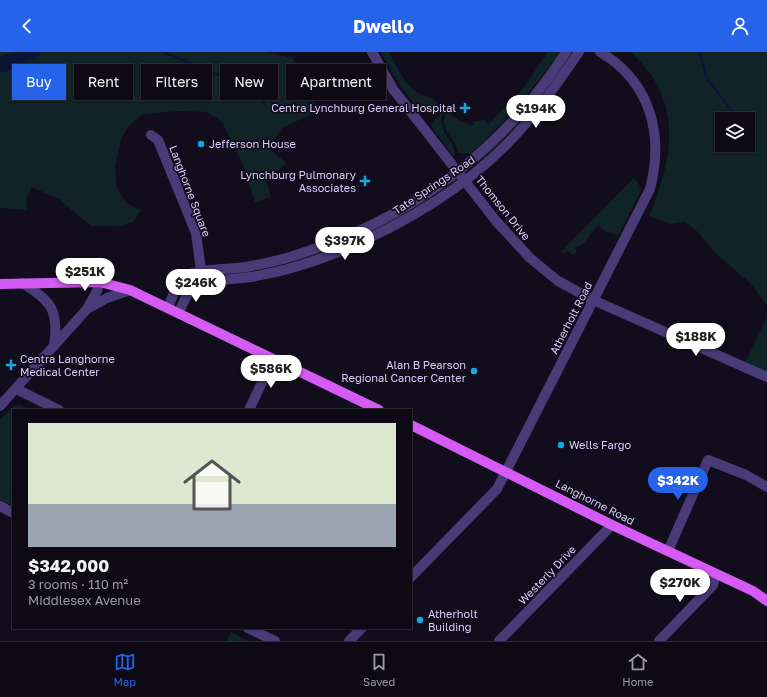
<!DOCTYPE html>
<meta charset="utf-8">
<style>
body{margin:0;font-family:"Golos Text",sans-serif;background:#1c1822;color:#f1f3f6;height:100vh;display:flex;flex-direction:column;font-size:15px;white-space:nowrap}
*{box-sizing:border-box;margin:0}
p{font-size:13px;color:#9b9aa0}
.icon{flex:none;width:22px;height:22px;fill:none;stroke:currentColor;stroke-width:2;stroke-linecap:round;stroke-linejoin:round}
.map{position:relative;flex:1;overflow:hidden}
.side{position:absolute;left:12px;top:357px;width:400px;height:220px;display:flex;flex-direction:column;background:#0e0a15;border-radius:0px;box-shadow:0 1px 3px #0004,0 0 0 1px #2e2b34}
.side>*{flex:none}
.banner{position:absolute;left:12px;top:12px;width:400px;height:36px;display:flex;gap:8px}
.controls{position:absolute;left:715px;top:60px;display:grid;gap:8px}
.controls a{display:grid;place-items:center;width:40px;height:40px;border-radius:0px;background:#0e0a15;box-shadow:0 1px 3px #0004,0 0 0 1px #2e2b34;font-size:20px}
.price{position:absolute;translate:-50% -34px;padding:0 9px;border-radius:14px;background:#fff;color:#222;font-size:13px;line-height:26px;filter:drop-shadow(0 1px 2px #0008)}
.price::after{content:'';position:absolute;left:50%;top:24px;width:12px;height:9px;margin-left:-6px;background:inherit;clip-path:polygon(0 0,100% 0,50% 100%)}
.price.on{background:#2563eb;color:#fff}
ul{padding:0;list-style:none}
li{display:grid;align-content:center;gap:8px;height:212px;padding:0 16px}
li+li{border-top:1px solid #2e2b34}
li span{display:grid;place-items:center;height:124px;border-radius:0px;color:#555}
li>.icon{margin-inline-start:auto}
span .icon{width:72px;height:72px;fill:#fffc;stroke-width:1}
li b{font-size:17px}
.tag{padding:0 14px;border-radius:0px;background:#0e0a15;box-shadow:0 1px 3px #0004,0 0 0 1px #2e2b34;font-size:14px;line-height:36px}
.tag.on{background:#2563eb;color:#fff}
header{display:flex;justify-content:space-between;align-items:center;height:52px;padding:0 16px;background:#2563eb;color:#fff;font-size:18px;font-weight:700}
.menu{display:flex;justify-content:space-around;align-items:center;height:56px;border-top:1px solid #2e2b34;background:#0e0a15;font-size:11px;color:#9b9aa0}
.menu a{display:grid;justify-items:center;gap:2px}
.menu .on{color:#2563eb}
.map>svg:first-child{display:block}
.green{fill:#102326;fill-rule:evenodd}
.water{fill:#0c1436}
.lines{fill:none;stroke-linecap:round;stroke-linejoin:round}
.stream{stroke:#0c1436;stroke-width:2}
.river{stroke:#0c1436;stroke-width:12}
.minor{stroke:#483b78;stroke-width:10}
.major{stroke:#d45bf3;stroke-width:10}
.poi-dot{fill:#10aae3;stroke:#120d1c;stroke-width:1.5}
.labels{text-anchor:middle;stroke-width:3.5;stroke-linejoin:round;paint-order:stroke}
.poi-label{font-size:11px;fill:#d9ccfb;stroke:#120d1c;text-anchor:start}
.street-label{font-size:11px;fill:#d9ccfb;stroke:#120d1c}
</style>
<header><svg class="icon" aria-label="back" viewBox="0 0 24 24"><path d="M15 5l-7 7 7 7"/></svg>Dwello<svg class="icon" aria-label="person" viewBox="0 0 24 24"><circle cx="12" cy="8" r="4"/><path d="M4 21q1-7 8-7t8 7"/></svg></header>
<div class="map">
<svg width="767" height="589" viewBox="0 0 767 589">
<rect width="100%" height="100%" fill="#120d1c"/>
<g class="green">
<path d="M0,0H266L293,6L318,59L282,76L269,96L286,111L273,123L266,127L271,145L255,150L242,111L222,70L207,60L180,59L143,62L129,74L121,86L115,116L117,137L126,151L141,158L133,170L118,174H91L60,148L32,135L26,147L27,158L0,156Z"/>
<path d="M383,0H389C395,12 403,28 413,38C420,44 433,44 438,52L426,62L421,61L400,33L381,1Z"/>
<path d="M548,0H559C534,37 504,72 470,102L457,101C458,86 439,81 445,61L451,57L452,64L472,74L475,69L485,68L488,73L521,39Z"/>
<path d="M570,0H574L530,59L491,100L466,120Z"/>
<path d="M630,0H767V253L750,231L714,200L697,179L685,170L671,172L649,164C674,104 684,47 630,0ZM722,67H748V93H722Z"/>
<path d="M444,59C434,81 461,93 453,104L431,74L433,69Z"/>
<path d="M456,126L457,128L401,166L341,193L340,191Z"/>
<path d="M634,126L642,137L619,183L606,180L598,173L584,191L575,196L577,200L573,203L568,199L563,202L561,200Z"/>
<path d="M329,196L328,199C291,212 253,220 214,226L207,224Z"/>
<path d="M767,265V320L745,311Z"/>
<path d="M20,353L31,358H13V454L0,448V368L14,354Z"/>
<path d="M231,580L248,589H227Z"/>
</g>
<path class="water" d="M23,0H41L8,19L0,21V15L8,14Z"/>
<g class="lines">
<g class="stream">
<path d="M163,0L224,25L247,28L258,38L265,53"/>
<path d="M700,0L706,25L731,58V67"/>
<path d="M731,100V93"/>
<path d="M10,441L13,442"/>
</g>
<path class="river" d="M0,11L28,3L34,0"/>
<g class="minor">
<path d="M372,0L393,37L496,169L530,206L558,229L593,248L767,325"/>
<path d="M151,83L158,88L196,181L202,226"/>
<path d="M22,231C52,249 59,259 54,294"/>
<path d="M168,255C173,245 176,230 186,224C196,217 232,217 246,215C261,212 278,209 293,204C406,169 502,101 566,0"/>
<path d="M89,256L107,246L130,238"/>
<path d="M179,260C183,252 187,240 194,235C203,228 238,227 251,225C280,220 311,211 338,200C400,174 461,139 508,91C535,63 557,32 579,0"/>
<path d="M16,337L59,358"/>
<path d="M0,354L87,257L96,241L100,230"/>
<path d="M249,358L273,307"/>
<path d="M0,454L13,461"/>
<path d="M668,499L708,408L746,423L767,435"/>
<path d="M411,525L497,437L650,137C664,83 651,30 600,0"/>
<path d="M248,576L275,589"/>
<path d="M349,589L362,576"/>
<path d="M499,589L612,473"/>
<path d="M659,589L713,533L716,522"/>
</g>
<g class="major">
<path d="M0,232L100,230L130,238L379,358"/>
<path d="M411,373L612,473L753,539L767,549"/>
</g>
</g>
<g class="poi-dot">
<path d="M463 50h4v4h4v4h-4v4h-4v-4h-4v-4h4z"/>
<circle cx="201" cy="92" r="4"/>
<path d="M363 123h4v4h4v4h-4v4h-4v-4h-4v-4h4z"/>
<path d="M9 307h4v4h4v4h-4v4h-4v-4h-4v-4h4z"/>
<circle cx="474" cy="319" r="4"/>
<circle cx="561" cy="393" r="4"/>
<circle cx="420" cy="568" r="4"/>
</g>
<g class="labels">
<g class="poi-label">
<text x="456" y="60" text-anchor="end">Centra Lynchburg General Hospital</text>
<text x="209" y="96">Jefferson House</text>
<text x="356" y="127" text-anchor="end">Lynchburg Pulmonary<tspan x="356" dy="13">Associates</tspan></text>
<text x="20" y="311">Centra Langhorne<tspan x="20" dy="13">Medical Center</tspan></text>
<text x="466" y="317" text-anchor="end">Alan B Pearson<tspan x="466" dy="13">Regional Cancer Center</tspan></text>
<text x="569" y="397">Wells Fargo</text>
<text x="428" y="566">Atherholt<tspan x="428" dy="13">Building</tspan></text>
</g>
<g class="street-label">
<text transform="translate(434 133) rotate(-34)" y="4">Tate Springs Road</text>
<text transform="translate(190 139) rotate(69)" y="4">Langhorne Square</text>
<text transform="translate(503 156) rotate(51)" y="4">Thomson Drive</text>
<text transform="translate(571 266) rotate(-63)" y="4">Atherholt Road</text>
<text transform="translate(595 450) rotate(27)" y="4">Langhorne Road</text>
<text transform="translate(547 523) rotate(-46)" y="4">Westerly Drive</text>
</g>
</g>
</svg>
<div class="controls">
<a><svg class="icon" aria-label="layers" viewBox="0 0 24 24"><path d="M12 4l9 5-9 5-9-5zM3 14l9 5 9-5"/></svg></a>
</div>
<b class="price" style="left:536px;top:77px">$194K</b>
<b class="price" style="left:345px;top:209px">$397K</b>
<b class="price" style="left:85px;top:240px">$251K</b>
<b class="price" style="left:196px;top:251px">$246K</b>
<b class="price" style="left:696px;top:305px">$188K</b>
<b class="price" style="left:271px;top:337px">$586K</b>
<b class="price on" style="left:678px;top:449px">$342K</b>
<b class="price" style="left:680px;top:551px">$270K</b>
<div class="banner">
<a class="tag on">Buy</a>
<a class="tag">Rent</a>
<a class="tag">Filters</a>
<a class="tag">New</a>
<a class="tag">Apartment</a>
</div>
<section class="side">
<ul>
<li><span style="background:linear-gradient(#dfe7d0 65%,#9aa5b1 0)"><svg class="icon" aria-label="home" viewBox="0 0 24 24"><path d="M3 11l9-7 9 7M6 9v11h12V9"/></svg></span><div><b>$342,000</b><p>3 rooms · 110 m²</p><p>Middlesex Avenue</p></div></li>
</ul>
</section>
</div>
<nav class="menu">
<a class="on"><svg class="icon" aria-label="map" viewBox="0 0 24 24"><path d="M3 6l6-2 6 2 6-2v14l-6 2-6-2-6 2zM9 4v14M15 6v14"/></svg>Map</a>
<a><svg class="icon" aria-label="saved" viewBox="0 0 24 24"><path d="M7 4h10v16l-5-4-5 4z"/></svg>Saved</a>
<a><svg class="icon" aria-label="home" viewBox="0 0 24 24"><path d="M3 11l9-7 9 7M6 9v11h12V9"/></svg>Home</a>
</nav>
